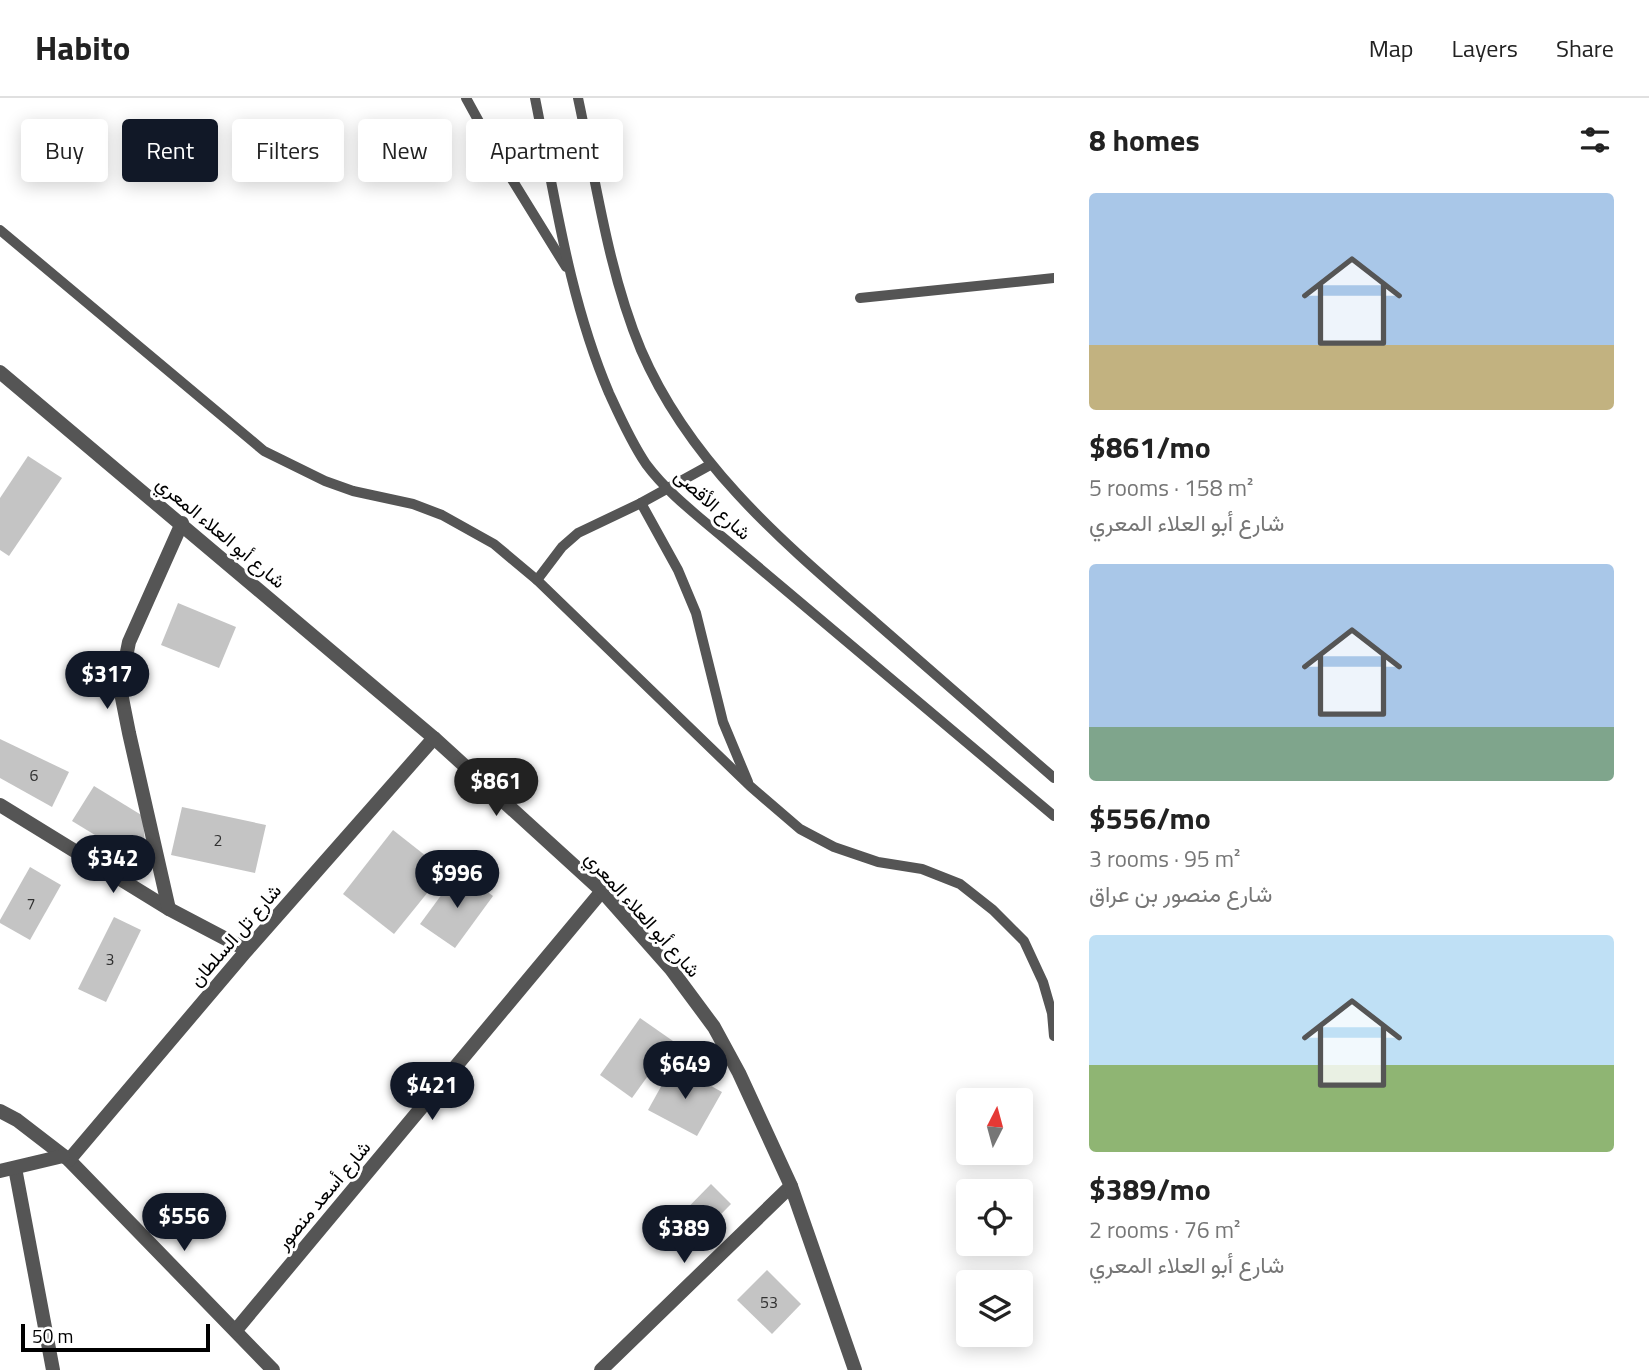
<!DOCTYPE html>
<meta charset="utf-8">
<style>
body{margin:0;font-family:"Titillium Web",Vazirmatn,sans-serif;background:#f2f2f2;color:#222;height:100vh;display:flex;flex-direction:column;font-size:26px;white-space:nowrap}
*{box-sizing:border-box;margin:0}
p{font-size:23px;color:#767676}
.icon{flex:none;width:38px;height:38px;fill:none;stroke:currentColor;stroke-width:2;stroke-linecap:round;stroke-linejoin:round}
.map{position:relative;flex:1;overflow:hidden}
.side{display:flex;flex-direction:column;background:#fff;width:595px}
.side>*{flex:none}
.hud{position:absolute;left:21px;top:21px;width:665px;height:63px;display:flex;gap:14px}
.needle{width:46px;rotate:6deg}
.buttons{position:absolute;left:956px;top:990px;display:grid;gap:14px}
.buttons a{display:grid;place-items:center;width:77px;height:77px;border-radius:7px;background:#fff;box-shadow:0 4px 18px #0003;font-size:35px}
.scale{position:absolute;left:21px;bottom:18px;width:189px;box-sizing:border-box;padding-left:7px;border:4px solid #000;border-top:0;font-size:19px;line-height:24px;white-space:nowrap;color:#000;-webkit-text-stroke:5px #fff;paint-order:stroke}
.price{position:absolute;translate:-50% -60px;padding:0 16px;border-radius:24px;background:#111827;color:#fff;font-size:23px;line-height:46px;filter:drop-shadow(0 2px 4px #0008)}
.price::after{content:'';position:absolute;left:50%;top:42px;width:21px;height:16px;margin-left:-10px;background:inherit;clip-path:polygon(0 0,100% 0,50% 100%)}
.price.selected{background:#222;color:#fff}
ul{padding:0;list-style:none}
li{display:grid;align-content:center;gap:14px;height:371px;padding:0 35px}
li span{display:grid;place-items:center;height:217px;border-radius:7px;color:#555}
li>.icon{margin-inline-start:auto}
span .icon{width:126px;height:126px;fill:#fffc;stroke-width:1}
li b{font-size:30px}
h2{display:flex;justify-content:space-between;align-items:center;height:84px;padding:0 35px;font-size:30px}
.chip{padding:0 24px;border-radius:7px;background:#fff;box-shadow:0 4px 18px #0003;font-size:24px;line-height:63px}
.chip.selected{background:#111827;color:#fff}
header{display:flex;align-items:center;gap:42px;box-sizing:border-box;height:98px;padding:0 35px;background:#fff;border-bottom:2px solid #e0e0e0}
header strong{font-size:33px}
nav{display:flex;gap:38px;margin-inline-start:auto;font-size:24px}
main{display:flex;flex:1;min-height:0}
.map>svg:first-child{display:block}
.building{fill:#c4c4c4}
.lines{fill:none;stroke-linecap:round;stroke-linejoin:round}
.service{stroke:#555;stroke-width:10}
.minor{stroke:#555;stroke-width:14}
.tertiary{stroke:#555;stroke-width:14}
.labels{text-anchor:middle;stroke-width:6;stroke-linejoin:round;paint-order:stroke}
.number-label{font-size:16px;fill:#313131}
.street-label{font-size:19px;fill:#000;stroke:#fff}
</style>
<header>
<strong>Habito</strong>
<nav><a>Map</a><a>Layers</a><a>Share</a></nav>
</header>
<main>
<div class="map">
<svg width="1054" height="1272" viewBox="0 0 1054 1272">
<rect width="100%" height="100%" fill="#fff"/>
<g class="building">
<path d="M28,358L62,380L9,458L0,452V400Z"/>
<path d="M178,505L236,529L219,570L161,547Z"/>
<path d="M0,641L69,674L52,709L0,680Z"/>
<path d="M94,688L143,718L145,750L136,762L72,723Z"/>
<path d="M182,709L266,727L255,775L171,757Z"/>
<path d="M393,732L445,773L394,836L343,796Z"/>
<path d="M30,769L61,787L30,842L0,825V822Z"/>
<path d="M459,773L493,798L455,850L420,826Z"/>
<path d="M114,819L141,832L106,904L78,891Z"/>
<path d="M640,920L673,943L632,1000L600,977Z"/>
<path d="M673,967L722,994L697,1038L648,1012Z"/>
<path d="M711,1086L731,1106L683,1155L663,1135Z"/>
<path d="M767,1172L801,1206L772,1236L737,1202Z"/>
</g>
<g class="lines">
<g class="service">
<path d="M466,0L500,62L566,169"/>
<path d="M535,0C555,99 569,201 609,295C620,319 631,344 646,366C666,393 693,414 719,436L1054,718"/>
<path d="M578,0C596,83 608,173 641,252C690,366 783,444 874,523C934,575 994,627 1054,680"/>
<path d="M0,132L264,353L325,383L353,393L413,406L442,417L494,446L537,482L750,688L800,731L834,749L878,764L922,771L960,786L993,812L1024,843L1043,884L1052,915L1054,938"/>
<path d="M860,200L1054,180"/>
<path d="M641,405L678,472L696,515L723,624L748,684"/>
<path d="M537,482L562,449L578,435L641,405L710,367"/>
</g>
<g class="minor">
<path d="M0,707L169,811L247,852"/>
<path d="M169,811L129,635L122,600L123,574L129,544L182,425"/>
<path d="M0,1013L17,1022L69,1062L273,1272"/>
<path d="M69,1062L247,852L434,640"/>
<path d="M15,1070L53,1272"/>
<path d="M0,1073L63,1058"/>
<path d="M236,1232L602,793"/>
<path d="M601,1272L791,1088"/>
</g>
<path class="tertiary" d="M0,274L434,640L602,793L671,871L714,929L739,975L791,1088L855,1272"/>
</g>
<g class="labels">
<g class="number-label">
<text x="34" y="683">6</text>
<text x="218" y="748">2</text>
<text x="31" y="811">7</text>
<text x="110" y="867">3</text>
<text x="769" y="1210">53</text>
</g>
<g class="street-label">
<text transform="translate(713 406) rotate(42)" y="7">شارع الأقصى</text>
<text transform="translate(221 434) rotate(40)" y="7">شارع أبو العلاء المعري</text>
<text transform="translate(643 816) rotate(48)" y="7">شارع أبو العلاء المعري</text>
<text transform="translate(235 837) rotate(-49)" y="7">شارع تل السلطان</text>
<text transform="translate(323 1097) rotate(-50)" y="7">شارع أسعد منصور</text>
</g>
</g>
</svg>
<div class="buttons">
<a><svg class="needle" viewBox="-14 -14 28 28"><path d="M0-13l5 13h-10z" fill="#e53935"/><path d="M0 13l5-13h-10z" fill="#767676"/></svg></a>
<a><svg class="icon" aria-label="locate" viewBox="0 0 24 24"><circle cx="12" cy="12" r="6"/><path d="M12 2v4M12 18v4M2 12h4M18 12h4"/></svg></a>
<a><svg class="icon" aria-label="layers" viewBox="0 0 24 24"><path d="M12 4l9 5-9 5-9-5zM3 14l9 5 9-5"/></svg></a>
</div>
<div class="scale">50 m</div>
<b class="price" style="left:107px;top:613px">$317</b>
<b class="price selected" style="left:496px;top:720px">$861</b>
<b class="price" style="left:113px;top:797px">$342</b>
<b class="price" style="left:457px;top:812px">$996</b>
<b class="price" style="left:685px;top:1003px">$649</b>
<b class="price" style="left:432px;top:1024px">$421</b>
<b class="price" style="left:184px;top:1155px">$556</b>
<b class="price" style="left:684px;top:1167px">$389</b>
<div class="hud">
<a class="chip">Buy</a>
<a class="chip selected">Rent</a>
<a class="chip">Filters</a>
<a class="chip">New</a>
<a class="chip">Apartment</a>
</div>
</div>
<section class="side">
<h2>8 homes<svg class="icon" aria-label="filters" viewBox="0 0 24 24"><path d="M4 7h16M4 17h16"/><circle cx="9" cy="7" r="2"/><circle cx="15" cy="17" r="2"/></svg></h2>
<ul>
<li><span style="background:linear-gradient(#a9c7e8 70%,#c2b280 0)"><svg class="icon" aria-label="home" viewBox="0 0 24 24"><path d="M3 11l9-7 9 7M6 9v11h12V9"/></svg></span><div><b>$861/mo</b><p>5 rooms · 158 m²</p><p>شارع أبو العلاء المعري</p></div></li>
<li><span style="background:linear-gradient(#a9c7e8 75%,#7fa58c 0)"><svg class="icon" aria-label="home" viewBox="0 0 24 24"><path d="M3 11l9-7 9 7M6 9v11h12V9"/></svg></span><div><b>$556/mo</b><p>3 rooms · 95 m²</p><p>شارع منصور بن عراق</p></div></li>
<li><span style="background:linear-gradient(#bfe0f5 60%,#8fb573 0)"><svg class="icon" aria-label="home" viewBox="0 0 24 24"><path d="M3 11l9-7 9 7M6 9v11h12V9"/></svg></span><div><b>$389/mo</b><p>2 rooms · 76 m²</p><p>شارع أبو العلاء المعري</p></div></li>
</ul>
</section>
</main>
